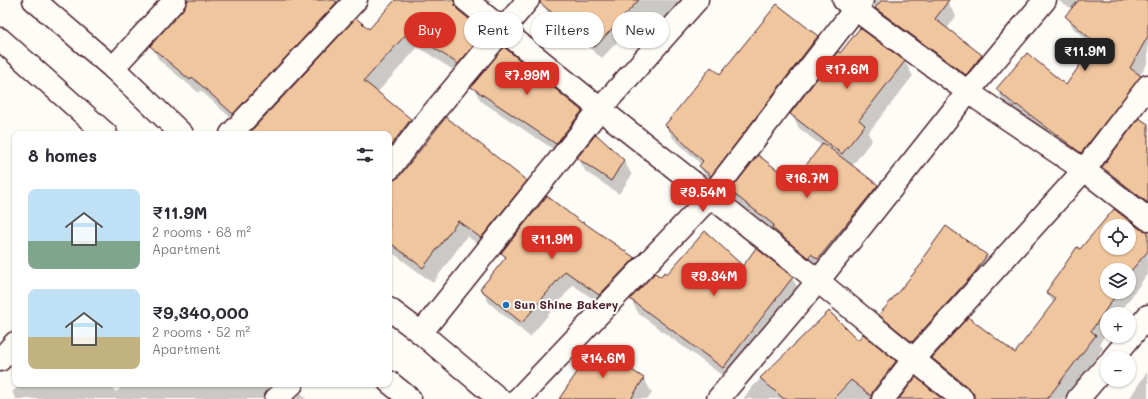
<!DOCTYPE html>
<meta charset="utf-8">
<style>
body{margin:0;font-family:Mali,sans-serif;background:#f7f7f7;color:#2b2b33;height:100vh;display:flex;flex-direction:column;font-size:15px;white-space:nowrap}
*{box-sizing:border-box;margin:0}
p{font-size:13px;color:#7c7c81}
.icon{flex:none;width:22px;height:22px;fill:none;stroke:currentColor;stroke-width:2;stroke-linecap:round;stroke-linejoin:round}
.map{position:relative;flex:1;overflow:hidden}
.panel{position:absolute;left:12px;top:131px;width:380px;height:256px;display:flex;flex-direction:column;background:#fff;border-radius:8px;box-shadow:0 1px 3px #0004}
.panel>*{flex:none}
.top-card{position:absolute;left:404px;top:12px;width:380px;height:36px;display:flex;gap:8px}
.tools{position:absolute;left:1100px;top:219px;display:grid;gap:8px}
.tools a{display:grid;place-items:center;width:36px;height:36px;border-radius:50%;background:#fff;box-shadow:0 1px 3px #0004;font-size:20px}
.price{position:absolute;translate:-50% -34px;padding:0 9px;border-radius:8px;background:#d93025;color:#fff;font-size:13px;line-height:26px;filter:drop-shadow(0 1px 2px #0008)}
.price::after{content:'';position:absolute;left:50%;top:24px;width:12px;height:9px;margin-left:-6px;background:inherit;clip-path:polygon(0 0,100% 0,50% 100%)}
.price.on{background:#222;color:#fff}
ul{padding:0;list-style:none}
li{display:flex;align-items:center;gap:12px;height:100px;padding:0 16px}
li span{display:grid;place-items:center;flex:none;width:112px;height:80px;border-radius:8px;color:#555}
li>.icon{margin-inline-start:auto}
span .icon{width:48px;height:48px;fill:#fffc;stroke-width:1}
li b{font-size:17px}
h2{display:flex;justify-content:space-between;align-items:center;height:48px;padding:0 16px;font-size:17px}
.tag{padding:0 14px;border-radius:18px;background:#fff;box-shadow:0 1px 3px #0004;font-size:14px;line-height:36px}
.tag.on{background:#d93025;color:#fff}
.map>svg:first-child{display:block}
.shadow{fill:#0003;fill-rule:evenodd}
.building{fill:#f0c69f;stroke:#4a1f2b;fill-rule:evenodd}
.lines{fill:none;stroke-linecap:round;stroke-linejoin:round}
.street-casing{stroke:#4a1f2b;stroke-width:25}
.primary-casing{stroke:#4a1f2b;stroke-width:25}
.street{stroke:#fdfcf7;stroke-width:22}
.primary{stroke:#fdfcf7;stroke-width:22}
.poi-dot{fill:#1f6fb2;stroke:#fdfcf7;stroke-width:1.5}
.labels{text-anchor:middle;stroke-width:4;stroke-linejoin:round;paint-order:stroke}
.poi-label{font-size:12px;font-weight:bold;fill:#4a1f2b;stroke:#fdfcf7;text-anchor:start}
</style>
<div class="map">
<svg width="1148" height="399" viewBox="0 0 1148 399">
<rect width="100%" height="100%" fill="#fdfcf7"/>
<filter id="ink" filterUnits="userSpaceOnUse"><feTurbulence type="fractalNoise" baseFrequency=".025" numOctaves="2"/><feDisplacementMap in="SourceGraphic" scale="8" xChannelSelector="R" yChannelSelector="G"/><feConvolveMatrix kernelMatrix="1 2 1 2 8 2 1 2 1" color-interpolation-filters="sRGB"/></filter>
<g filter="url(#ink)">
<g class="shadow">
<path d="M154,0H351L241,127L200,90L199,93L159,60L151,46L185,9L188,2H180L169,10Z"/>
<path d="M400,0H492L485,7L465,8L462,14L484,32L493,48L467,79L418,47L377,93L411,120L420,136L389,176V134H275Z"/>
<path d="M548,0H701L666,35L644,14L602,58L551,18L544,6Z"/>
<path d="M859,0H946L956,16L947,29L982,56L990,70L974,89L882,20L874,6L875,3Z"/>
<path d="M1057,0H1148V62L1140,76L1148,90L1089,165L1024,119L1004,102L997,89L1066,86L1094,47L1074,29L1066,16L1072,9Z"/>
<path d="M778,5L818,37L825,49L718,188L707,179L700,167L702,165L673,138L666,125L720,76Z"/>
<path d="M860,29L905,62L913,76L868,133L872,140L852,166L877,186L885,200L817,271L781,243L775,233L740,205L732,191L793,183L822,146L799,128L791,114Z"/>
<path d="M505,49L582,112L590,126L565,157L481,101L473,87Z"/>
<path d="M1148,126V210L1111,181L1103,167Z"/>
<path d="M578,158L624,161L632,175L619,194L586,172Z"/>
<path d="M526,181L535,197L490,253L467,236L433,283L389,250V182Z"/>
<path d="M1114,210L1140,230L1148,232V273L1119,314H1107V332L1100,343L1103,349L1066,398L1067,399H974L941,372L933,358L1015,354L1054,304L1047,292L1080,250ZM1107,226H1129V248H1107ZM1107,270H1129V292H1107Z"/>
<path d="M582,225L634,259L642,273L608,309L573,285L530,337L489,303L481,289L506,259L502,253Z"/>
<path d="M757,250L792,278L801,292L731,382L639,314L631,300L661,278L667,275L743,267Z"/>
<path d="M987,255L995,269L921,356L888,329L880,315Z"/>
<path d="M829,312L858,341L863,335L895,362L903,375L885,399H743L754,385Z"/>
<path d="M595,347L644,379L652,393L648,399H569Z"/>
<path d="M1146,373L1148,375V399H1129Z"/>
<path d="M21,384H109L116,392L125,384H290L287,399H16L12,392Z"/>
<path d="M301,393L306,399H295Z"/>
</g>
<g class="building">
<path d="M188,0H334L337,2L233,114L192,77L190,80L150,46L184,8Z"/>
<path d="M395,0H454L455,5L458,10L485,32L458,64L409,31L364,81L411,119L389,148V134H257L252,130L356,18L369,29Z"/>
<path d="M540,0H639L595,47L540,3Z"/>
<path d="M882,0H949L935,19L982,55L966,75L875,8Z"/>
<path d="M1079,0H1148V36L1130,68L1141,76L1081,153L1017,105L1016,106L996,89L1027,53L1066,85L1095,43L1065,16Z"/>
<path d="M777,4L818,36L711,176L699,166L703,161L665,125L711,67L720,74Z"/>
<path d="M860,28L905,61L859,120L865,125L842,154L790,114L838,51L840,53Z"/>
<path d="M504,47L582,111L556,144L471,87Z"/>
<path d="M446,117L527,181L481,238L458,221L423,268L389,242V181L394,180L399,177Z"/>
<path d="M1139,118L1148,124V203L1102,167Z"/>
<path d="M596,134L624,160L611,181L577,158Z"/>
<path d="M823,143L878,185L818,259L811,254L808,258L772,228L774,225L730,191L758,155L793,182Z"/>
<path d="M547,196L582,223L583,222L635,258L599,295L565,271L522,323L480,289L506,257L501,253Z"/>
<path d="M1114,209L1140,229L1148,231V251L1129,273V270H1107V292H1118L1091,331L1096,335L1047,399H974V394L970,389L932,358L968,317L1015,353L1056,299L1046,292L1077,247L1080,249ZM1107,226H1129V248H1107Z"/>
<path d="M946,226L987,255L975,272L912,342L879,315L924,261L922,259Z"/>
<path d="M705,231L743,266L756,248L793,277L723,368L630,299L655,273L661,277L664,272L667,274Z"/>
<path d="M829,311L858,340L863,334L896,361L873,391L871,396L851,380L833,399H784L760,378Z"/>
<path d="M595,346L644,378L631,399H559Z"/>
<path d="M916,377L942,399H899Z"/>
</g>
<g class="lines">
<g class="street-casing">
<g id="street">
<path d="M466,0L600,109L818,281L962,399"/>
<path d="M844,0L855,9L968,92L1084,170L1148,219"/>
<path d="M113,68L175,0"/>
<path d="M231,134L356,0"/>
<path d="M389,169L422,126L528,0"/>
<path d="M421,333L600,109L697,0"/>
<path d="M1113,358L1148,316"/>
<path d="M0,360L15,343"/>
<path d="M276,399L292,384"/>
<path d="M518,399L710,197L862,0"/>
<path d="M718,399L818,281L968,92L1045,0"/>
<path d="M883,399L913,360L1084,170L1148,86"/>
<path d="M1078,399L1107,365"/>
</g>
</g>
<g class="primary-casing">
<g id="primary">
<path d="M34,0L113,68L182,134"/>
<path d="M0,39L106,134"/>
<path d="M389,309L421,333L499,399"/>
<path d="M389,382L410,399"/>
</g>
</g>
<use href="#street" class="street"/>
<use href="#primary" class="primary"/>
</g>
</g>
<circle class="poi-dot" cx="506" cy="305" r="4"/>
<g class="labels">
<g class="poi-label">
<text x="514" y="309">Sun Shine Bakery</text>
</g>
</g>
</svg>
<div class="tools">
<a><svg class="icon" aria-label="locate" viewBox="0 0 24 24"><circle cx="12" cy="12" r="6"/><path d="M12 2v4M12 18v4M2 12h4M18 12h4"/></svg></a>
<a><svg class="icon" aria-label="layers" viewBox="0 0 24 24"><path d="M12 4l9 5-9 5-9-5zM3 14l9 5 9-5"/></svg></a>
<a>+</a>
<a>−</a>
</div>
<b class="price on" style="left:1085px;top:72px">₹11.9M</b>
<b class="price" style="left:847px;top:90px">₹17.6M</b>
<b class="price" style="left:527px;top:96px">₹7.99M</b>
<b class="price" style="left:807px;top:199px">₹16.7M</b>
<b class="price" style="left:703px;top:213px">₹9.54M</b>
<b class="price" style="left:552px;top:260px">₹11.9M</b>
<b class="price" style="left:714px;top:297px">₹9.34M</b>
<b class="price" style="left:603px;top:379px">₹14.6M</b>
<div class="top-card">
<a class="tag on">Buy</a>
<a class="tag">Rent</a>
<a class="tag">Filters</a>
<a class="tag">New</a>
</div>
<section class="panel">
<h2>8 homes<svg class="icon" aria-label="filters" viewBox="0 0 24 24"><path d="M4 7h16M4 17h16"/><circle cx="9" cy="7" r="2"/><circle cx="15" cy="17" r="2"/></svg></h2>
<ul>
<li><span style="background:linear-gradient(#bfe0f5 65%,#7fa58c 0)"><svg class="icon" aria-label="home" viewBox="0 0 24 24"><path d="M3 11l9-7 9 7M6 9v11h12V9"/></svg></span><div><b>₹11.9M</b><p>2 rooms · 68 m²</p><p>Apartment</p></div></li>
<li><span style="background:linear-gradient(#bfe0f5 60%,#c2b280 0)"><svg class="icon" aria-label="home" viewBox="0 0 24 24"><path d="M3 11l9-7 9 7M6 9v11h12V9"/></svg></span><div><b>₹9,340,000</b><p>2 rooms · 52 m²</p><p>Apartment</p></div></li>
</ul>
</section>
</div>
